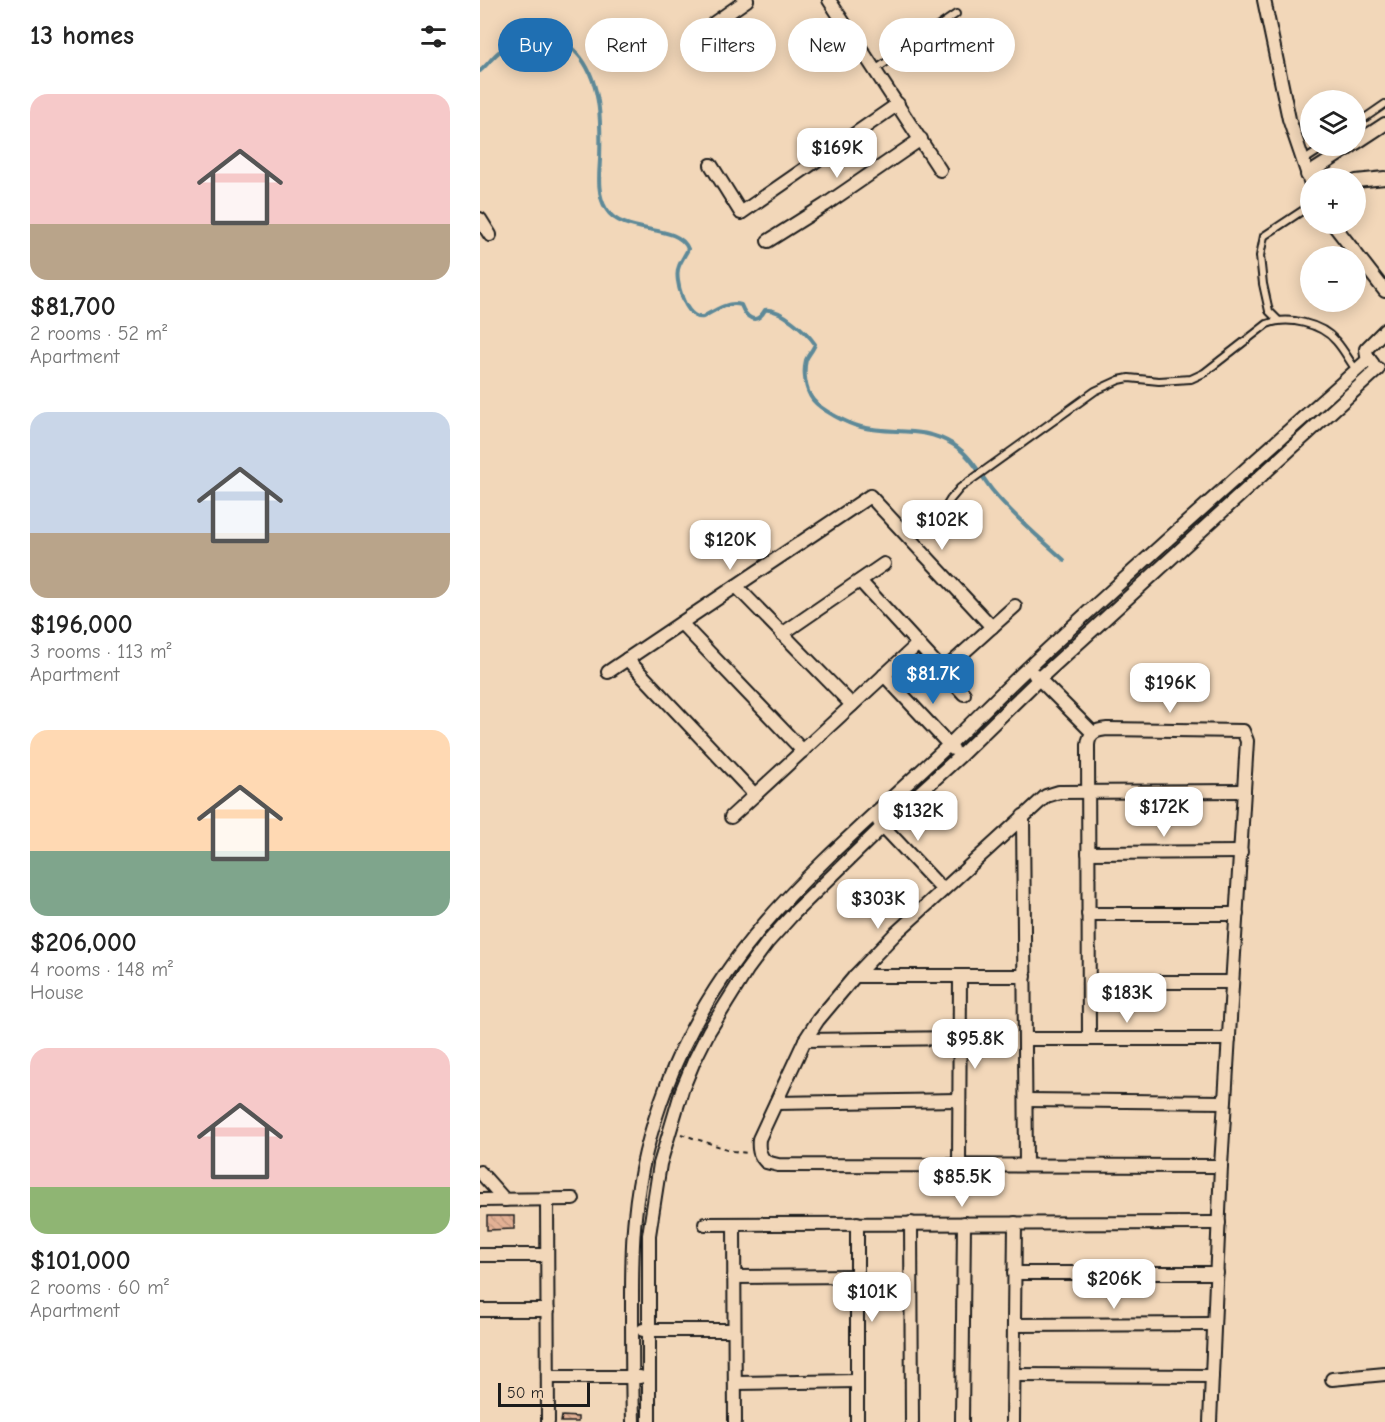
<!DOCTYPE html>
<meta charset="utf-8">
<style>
body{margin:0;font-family:"Comic Neue",sans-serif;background:#f6f6f6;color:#222;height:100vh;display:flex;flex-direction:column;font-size:22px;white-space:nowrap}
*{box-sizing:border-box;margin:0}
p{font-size:20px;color:#767676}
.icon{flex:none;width:33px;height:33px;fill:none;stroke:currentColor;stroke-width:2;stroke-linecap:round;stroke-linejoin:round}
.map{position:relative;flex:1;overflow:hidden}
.panel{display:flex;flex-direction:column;background:#fff;width:480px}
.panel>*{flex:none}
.hud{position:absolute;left:18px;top:18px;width:570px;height:54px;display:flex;gap:12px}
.buttons{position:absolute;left:820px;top:90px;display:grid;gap:12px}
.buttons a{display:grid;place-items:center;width:66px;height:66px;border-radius:50%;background:#fff;box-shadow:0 3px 15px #0003;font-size:30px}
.scale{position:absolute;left:18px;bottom:15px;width:92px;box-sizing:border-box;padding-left:6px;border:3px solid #1c1c1c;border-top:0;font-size:16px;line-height:21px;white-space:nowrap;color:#1c1c1c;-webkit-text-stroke:4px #f2d7b9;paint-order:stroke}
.price{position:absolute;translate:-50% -51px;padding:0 14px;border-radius:12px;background:#fff;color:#222;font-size:20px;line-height:39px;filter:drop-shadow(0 2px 3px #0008)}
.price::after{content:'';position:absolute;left:50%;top:36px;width:18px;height:14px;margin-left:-9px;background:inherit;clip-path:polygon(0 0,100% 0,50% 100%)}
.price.active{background:#1f6fb2;color:#fff}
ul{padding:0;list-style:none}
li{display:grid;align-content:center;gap:12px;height:318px;padding:0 30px}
li span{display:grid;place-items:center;height:186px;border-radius:18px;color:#555}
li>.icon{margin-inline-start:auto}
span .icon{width:108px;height:108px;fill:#fffc;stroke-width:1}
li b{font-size:26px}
h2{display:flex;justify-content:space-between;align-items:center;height:72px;padding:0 30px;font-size:26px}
.chip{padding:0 21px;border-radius:27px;background:#fff;box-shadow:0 3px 15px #0003;font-size:21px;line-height:54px}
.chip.active{background:#1f6fb2;color:#fff}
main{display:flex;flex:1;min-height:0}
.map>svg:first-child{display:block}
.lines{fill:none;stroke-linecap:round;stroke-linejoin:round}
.stream{stroke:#5d8998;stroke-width:4}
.building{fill:url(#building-back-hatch);stroke:#1c1c1c;stroke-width:1.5}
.lane-casing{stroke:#1c1c1c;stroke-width:10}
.street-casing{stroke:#1c1c1c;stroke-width:16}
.path{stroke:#1c1c1c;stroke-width:2;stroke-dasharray:4.5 4.5;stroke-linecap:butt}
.lane{stroke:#f2d7b9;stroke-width:6}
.street{stroke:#f2d7b9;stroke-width:12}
</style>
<main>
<section class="panel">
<h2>13 homes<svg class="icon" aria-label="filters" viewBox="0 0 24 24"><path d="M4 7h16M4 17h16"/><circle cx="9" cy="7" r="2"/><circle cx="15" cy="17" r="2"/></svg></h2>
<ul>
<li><span style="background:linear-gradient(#f6c9c9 70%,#b9a48a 0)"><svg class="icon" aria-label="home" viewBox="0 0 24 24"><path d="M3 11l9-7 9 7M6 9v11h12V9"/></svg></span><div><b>$81,700</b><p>2 rooms · 52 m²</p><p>Apartment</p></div></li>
<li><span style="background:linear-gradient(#c9d6e8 65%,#b9a48a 0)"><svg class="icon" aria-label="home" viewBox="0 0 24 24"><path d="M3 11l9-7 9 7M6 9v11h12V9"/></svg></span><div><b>$196,000</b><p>3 rooms · 113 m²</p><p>Apartment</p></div></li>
<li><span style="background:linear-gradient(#ffd9b3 65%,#7fa58c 0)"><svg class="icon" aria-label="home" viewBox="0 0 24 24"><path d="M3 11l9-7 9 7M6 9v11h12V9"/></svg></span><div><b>$206,000</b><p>4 rooms · 148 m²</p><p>House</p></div></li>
<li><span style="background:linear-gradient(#f6c9c9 75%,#8fb573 0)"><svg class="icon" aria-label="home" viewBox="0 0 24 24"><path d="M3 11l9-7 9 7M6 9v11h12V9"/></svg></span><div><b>$101,000</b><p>2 rooms · 60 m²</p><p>Apartment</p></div></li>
</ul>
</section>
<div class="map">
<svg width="905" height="1422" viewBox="0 0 905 1422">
<defs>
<pattern id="building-back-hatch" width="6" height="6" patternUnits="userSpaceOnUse" patternTransform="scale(1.5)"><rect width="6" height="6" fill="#e3b195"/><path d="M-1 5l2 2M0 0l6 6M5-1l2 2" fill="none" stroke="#c29880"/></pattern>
</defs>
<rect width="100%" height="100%" fill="#f2d7b9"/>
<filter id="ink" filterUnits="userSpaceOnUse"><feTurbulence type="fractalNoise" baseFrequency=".0167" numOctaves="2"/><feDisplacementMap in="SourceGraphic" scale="12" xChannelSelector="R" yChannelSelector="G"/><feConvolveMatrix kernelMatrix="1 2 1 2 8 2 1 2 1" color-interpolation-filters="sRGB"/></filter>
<g filter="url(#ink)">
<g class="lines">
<path class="stream" d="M0,71C12,61 18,46 36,46C44,47 49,49 58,46C62,45 66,41 70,41C83,39 94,49 101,58C122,86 121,126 120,160C119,175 117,195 126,209C143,237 198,222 208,249C205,255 201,261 199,266C193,279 206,321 223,317C234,311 247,301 261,305C266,318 276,326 285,310C300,308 327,332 335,344C333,350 328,355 326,360C323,372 325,390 333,400C341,410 368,424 381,427C414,435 442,425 474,445C491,456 500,474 512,490C533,516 560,538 584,560"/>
</g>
<g class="building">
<path d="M7,1216H34V1229L7,1230Z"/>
<path d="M82,1416L98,1417V1422H81Z"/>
</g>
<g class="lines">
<g class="lane-casing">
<g id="lane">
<path d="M395,70L476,14"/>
<path d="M876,124L905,104"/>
<path d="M823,161L846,146"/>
<path d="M798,320L789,311L783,284L780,256L784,236L831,205"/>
<path d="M451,531L470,500L480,488L615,391L639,380L649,378L679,381L711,379L724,373L787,324C808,316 841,323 856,341C864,350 870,362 877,371"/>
</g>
</g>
<g class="street-casing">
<g id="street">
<path d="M349,0L460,170"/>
<path d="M784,0L809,119L831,184"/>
<path d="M234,23L267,0"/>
<path d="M876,143L905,124"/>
<path d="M231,165L261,213L418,104"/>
<path d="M827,175L872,146"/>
<path d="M876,181L905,178"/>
<path d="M0,219L10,235"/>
<path d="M853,224L905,291"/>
<path d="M288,241L345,205L441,139"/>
<path d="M893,364L887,356L886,349L905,330"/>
<path d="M380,581L484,694"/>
<path d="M256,586L372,705"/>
<path d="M201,623L323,751"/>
<path d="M302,634L404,564"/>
<path d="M147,659L275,795"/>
<path d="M463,671L535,606"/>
<path d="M128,672L390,496L512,627"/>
<path d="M554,674L613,733"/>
<path d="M404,675L473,749"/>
<path d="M543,816L546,1165"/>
<path d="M251,817L438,644"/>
<path d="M399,822L462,889"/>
<path d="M608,853L761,852"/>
<path d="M608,914H757"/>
<path d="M375,976H545"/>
<path d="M609,982H752"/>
<path d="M545,1039H749"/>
<path d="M609,1039L608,745C609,733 616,730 627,729L763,731L767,741L741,1166L730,1422"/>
<path d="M325,1040L480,1038"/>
<path d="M546,1100L744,1102"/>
<path d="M296,1103L479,1100"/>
<path d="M479,1165L480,976"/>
<path d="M741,1166L298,1165L286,1162C279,1155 278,1149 279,1139L325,1040L338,1020L375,976L416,933L566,796L579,792L764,791"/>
<path d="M0,1172L25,1200"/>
<path d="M0,1200L93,1199"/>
<path d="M67,1200L68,1422"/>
<path d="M377,1223V1422"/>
<path d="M431,1223L432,1422"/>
<path d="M225,1224L739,1223"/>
<path d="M254,1224L255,1422"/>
<path d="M0,1255H67"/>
<path d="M534,1273H737"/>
<path d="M254,1277L377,1276"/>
<path d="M0,1310H68"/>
<path d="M534,1325L734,1324"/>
<path d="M163,1330H254"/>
<path d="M534,1375L732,1376"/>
<path d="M68,1377H160"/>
<path d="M852,1379L905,1374"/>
<path d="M255,1383L377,1381"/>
<path d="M153,1422C152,1381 152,1340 152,1299C152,1272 152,1244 155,1217C159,1172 171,1127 187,1085C243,934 360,849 472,742C498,717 523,691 550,666C661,562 775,461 889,359"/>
<path d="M169,1422V1235L180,1164L202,1090L214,1061L229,1031L267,970L287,943L315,912L403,826L480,756L559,679L898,369"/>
<path d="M482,1422L484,1223"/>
<path d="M533,1422L535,1223"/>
</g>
</g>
<path class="path" d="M201,1134L253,1151L267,1153"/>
<use href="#lane" class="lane"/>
<use href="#street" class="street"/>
</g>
</g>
</svg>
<div class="buttons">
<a><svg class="icon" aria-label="layers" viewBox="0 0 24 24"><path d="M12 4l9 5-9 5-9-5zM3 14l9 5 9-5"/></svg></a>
<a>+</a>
<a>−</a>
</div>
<div class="scale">50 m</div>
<b class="price" style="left:357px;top:179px">$169K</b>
<b class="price" style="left:462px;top:551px">$102K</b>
<b class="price" style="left:250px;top:571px">$120K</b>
<b class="price active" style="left:453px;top:705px">$81.7K</b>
<b class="price" style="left:690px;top:714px">$196K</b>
<b class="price" style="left:684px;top:838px">$172K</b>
<b class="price" style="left:438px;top:842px">$132K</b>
<b class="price" style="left:398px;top:930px">$303K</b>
<b class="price" style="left:647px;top:1024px">$183K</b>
<b class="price" style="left:495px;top:1070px">$95.8K</b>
<b class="price" style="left:482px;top:1208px">$85.5K</b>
<b class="price" style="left:634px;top:1310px">$206K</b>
<b class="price" style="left:392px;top:1323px">$101K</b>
<div class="hud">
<a class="chip active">Buy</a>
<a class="chip">Rent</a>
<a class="chip">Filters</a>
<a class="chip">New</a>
<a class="chip">Apartment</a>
</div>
</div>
</main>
